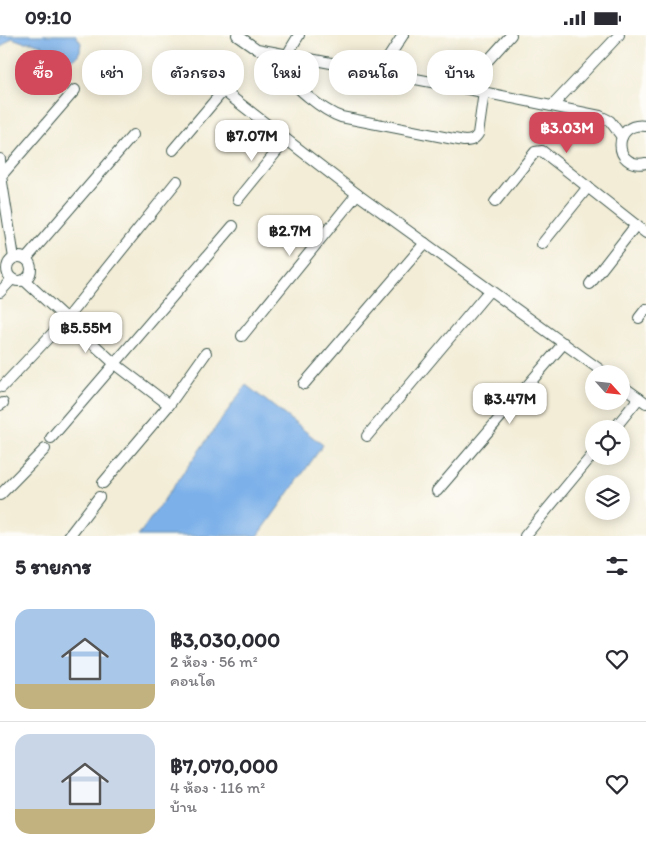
<!DOCTYPE html>
<html lang="th">
<meta charset="utf-8">
<style>
body{margin:0;font-family:Itim,"Playpen Sans Thai",sans-serif;background:#f2f2f3;color:#2b2b33;height:100vh;display:flex;flex-direction:column;font-size:19px;white-space:nowrap}
*{box-sizing:border-box;margin:0}
p{font-size:16px;color:#7c7c81}
.icon{flex:none;width:28px;height:28px;fill:none;stroke:currentColor;stroke-width:2;stroke-linecap:round;stroke-linejoin:round}
.map{position:relative;height:501px;overflow:hidden}
.side{display:flex;flex-direction:column;background:#fff;flex:1}
.side>*{flex:none}
.banner{position:absolute;left:15px;top:15px;width:616px;height:45px;display:flex;gap:10px}
.needle{width:32px;rotate:117deg}
.fabs{position:absolute;left:585px;top:330px;display:grid;gap:10px}
.fabs a{display:grid;place-items:center;width:45px;height:45px;border-radius:50%;background:#fff;box-shadow:0 2px 12px #0003;font-size:25px}
.price{position:absolute;translate:-50% -42px;padding:0 11px;border-radius:10px;background:#fff;color:#222;font-size:16px;line-height:32px;filter:drop-shadow(0 1px 2px #0008)}
.price::after{content:'';position:absolute;left:50%;top:30px;width:15px;height:11px;margin-left:-8px;background:inherit;clip-path:polygon(0 0,100% 0,50% 100%)}
.price.active{background:#d1495b;color:#fff}
ul{padding:0;list-style:none}
li{display:flex;align-items:center;gap:15px;height:125px;padding:0 15px}
li+li{border-top:1px solid #e1e1e2}
li span{display:grid;place-items:center;flex:none;width:140px;height:100px;border-radius:15px;color:#555}
li>.icon{margin-inline-start:auto}
span .icon{width:60px;height:60px;fill:#fffc;stroke-width:1}
li b{font-size:21px}
h2{display:flex;justify-content:space-between;align-items:center;height:60px;padding:0 15px;font-size:21px}
.tag{padding:0 18px;border-radius:20px;background:#fff;box-shadow:0 2px 12px #0003;font-size:18px;line-height:45px}
.tag.active{background:#d1495b;color:#fff}
.status{display:flex;justify-content:space-between;align-items:center;height:35px;padding:0 25px;background:#fff;direction:ltr}
.status svg{height:14px;fill:currentColor}
.map>svg:first-child{display:block}
.water{fill:#7cb0e9;stroke:#4e768e}
.lines{fill:none;stroke-linecap:round;stroke-linejoin:round}
.minor-casing{stroke:#3f574c;stroke-width:12}
.minor{stroke:#fff;stroke-width:10}
</style>
<div class="status"><b>09:10</b><svg viewBox="0 0 49 12"><path d="M0 12V9h3v3zM5 12V6h3v6zM10 12V3h3v9zM15 12V0h3v12zM26 1h20v11H26zM47 4h2v5h-2z"/></svg></div>
<div class="map">
<svg width="646" height="501" viewBox="0 0 646 501">
<rect width="100%" height="100%" fill="#fdfcf7"/>
<filter id="ink" filterUnits="userSpaceOnUse"><feTurbulence type="fractalNoise" baseFrequency=".02" numOctaves="2"/><feDisplacementMap in="SourceGraphic" scale="10" xChannelSelector="R" yChannelSelector="G"/><feConvolveMatrix kernelMatrix="1 2 1 2 8 2 1 2 1" color-interpolation-filters="sRGB"/></filter>
<filter id="wash" filterUnits="userSpaceOnUse"><feTurbulence type="fractalNoise" baseFrequency=".0096" numOctaves="4" result="noise"/><feDisplacementMap in="SourceGraphic" scale="20" xChannelSelector="R" yChannelSelector="G"/><feGaussianBlur stdDeviation="1.12" result="paint"/><feColorMatrix in="noise" values="0 0 0 0 0 0 0 0 0 0 0 0 0 0 0 0 0 1.4 0 .05"/><feComposite in="paint" operator="in"/></filter>
<g filter="url(#wash)">
<rect width="100%" height="100%" fill="#f3edd7"/>
<g class="water">
<path d="M0,0H76L81,8L80,16L76,23L70,25L58,23L46,12L32,7H23L12,3L0,13Z"/>
<path d="M246,350L323,410L258,501H138Z"/>
</g>
</g>
<g filter="url(#ink)">
<g class="lines">
<g class="minor-casing">
<g id="minor">
<path d="M237,0L257,14L463,53L600,81L610,86L622,102"/>
<path d="M299,0C294,9 284,21 285,33C287,49 326,77 341,82L464,106C471,106 474,105 478,99L484,57"/>
<path d="M186,27L357,159L606,339"/>
<path d="M379,37L403,0"/>
<path d="M463,53L511,0"/>
<path d="M552,71L619,0"/>
<path d="M646,91C612,85 612,135 646,128"/>
<path d="M173,115L223,56"/>
<path d="M0,124L1,141L14,223"/>
<path d="M1,141L75,55"/>
<path d="M238,164L286,105"/>
<path d="M495,167L535,117L542,116L646,198"/>
<path d="M542,209L588,152"/>
<circle cx="19" cy="234" r="12"/>
<path d="M26,224L133,100"/>
<path d="M24,245L114,328L169,370"/>
<path d="M590,249L636,190"/>
<path d="M0,257L12,244"/>
<path d="M639,283L646,274"/>
<path d="M242,301L357,159"/>
<path d="M304,349L425,208"/>
<path d="M621,350L646,368"/>
<path d="M2,352L66,284L177,146"/>
<path d="M0,370L3,368"/>
<path d="M614,394L639,363"/>
<path d="M367,401L489,256"/>
<path d="M51,403L233,191"/>
<path d="M103,448L169,370L206,318"/>
<path d="M437,456L564,308"/>
<path d="M0,460L45,414"/>
<path d="M69,501L99,462"/>
<path d="M525,501L594,418"/>
</g>
</g>
<use href="#minor" class="minor"/>
</g>
</g>
</svg>
<div class="fabs">
<a><svg class="needle" viewBox="-14 -14 28 28"><path d="M0-13l5 13h-10z" fill="#e53935"/><path d="M0 13l5-13h-10z" fill="#7c7c81"/></svg></a>
<a><svg class="icon" aria-label="locate" viewBox="0 0 24 24"><circle cx="12" cy="12" r="6"/><path d="M12 2v4M12 18v4M2 12h4M18 12h4"/></svg></a>
<a><svg class="icon" aria-label="layers" viewBox="0 0 24 24"><path d="M12 4l9 5-9 5-9-5zM3 14l9 5 9-5"/></svg></a>
</div>
<b class="price active" style="left:567px;top:119px">฿3.03M</b>
<b class="price" style="left:252px;top:127px">฿7.07M</b>
<b class="price" style="left:290px;top:222px">฿2.7M</b>
<b class="price" style="left:86px;top:319px">฿5.55M</b>
<b class="price" style="left:510px;top:390px">฿3.47M</b>
<div class="banner">
<a class="tag active">ซื้อ</a>
<a class="tag">เช่า</a>
<a class="tag">ตัวกรอง</a>
<a class="tag">ใหม่</a>
<a class="tag">คอนโด</a>
<a class="tag">บ้าน</a>
</div>
</div>
<section class="side">
<h2>5 รายการ<svg class="icon" aria-label="filters" viewBox="0 0 24 24"><path d="M4 7h16M4 17h16"/><circle cx="9" cy="7" r="2"/><circle cx="15" cy="17" r="2"/></svg></h2>
<ul>
<li><span style="background:linear-gradient(#a9c7e8 75%,#c2b280 0)"><svg class="icon" aria-label="home" viewBox="0 0 24 24"><path d="M3 11l9-7 9 7M6 9v11h12V9"/></svg></span><div><b>฿3,030,000</b><p>2 ห้อง · 56 m²</p><p>คอนโด</p></div><svg class="icon" aria-label="heart" viewBox="0 0 24 24"><path d="M12 20l-8-8c-3-5 5-10 8-4 3-6 11-1 8 4z"/></svg></li>
<li><span style="background:linear-gradient(#c9d6e8 75%,#c2b280 0)"><svg class="icon" aria-label="home" viewBox="0 0 24 24"><path d="M3 11l9-7 9 7M6 9v11h12V9"/></svg></span><div><b>฿7,070,000</b><p>4 ห้อง · 116 m²</p><p>บ้าน</p></div><svg class="icon" aria-label="heart" viewBox="0 0 24 24"><path d="M12 20l-8-8c-3-5 5-10 8-4 3-6 11-1 8 4z"/></svg></li>
</ul>
</section>
